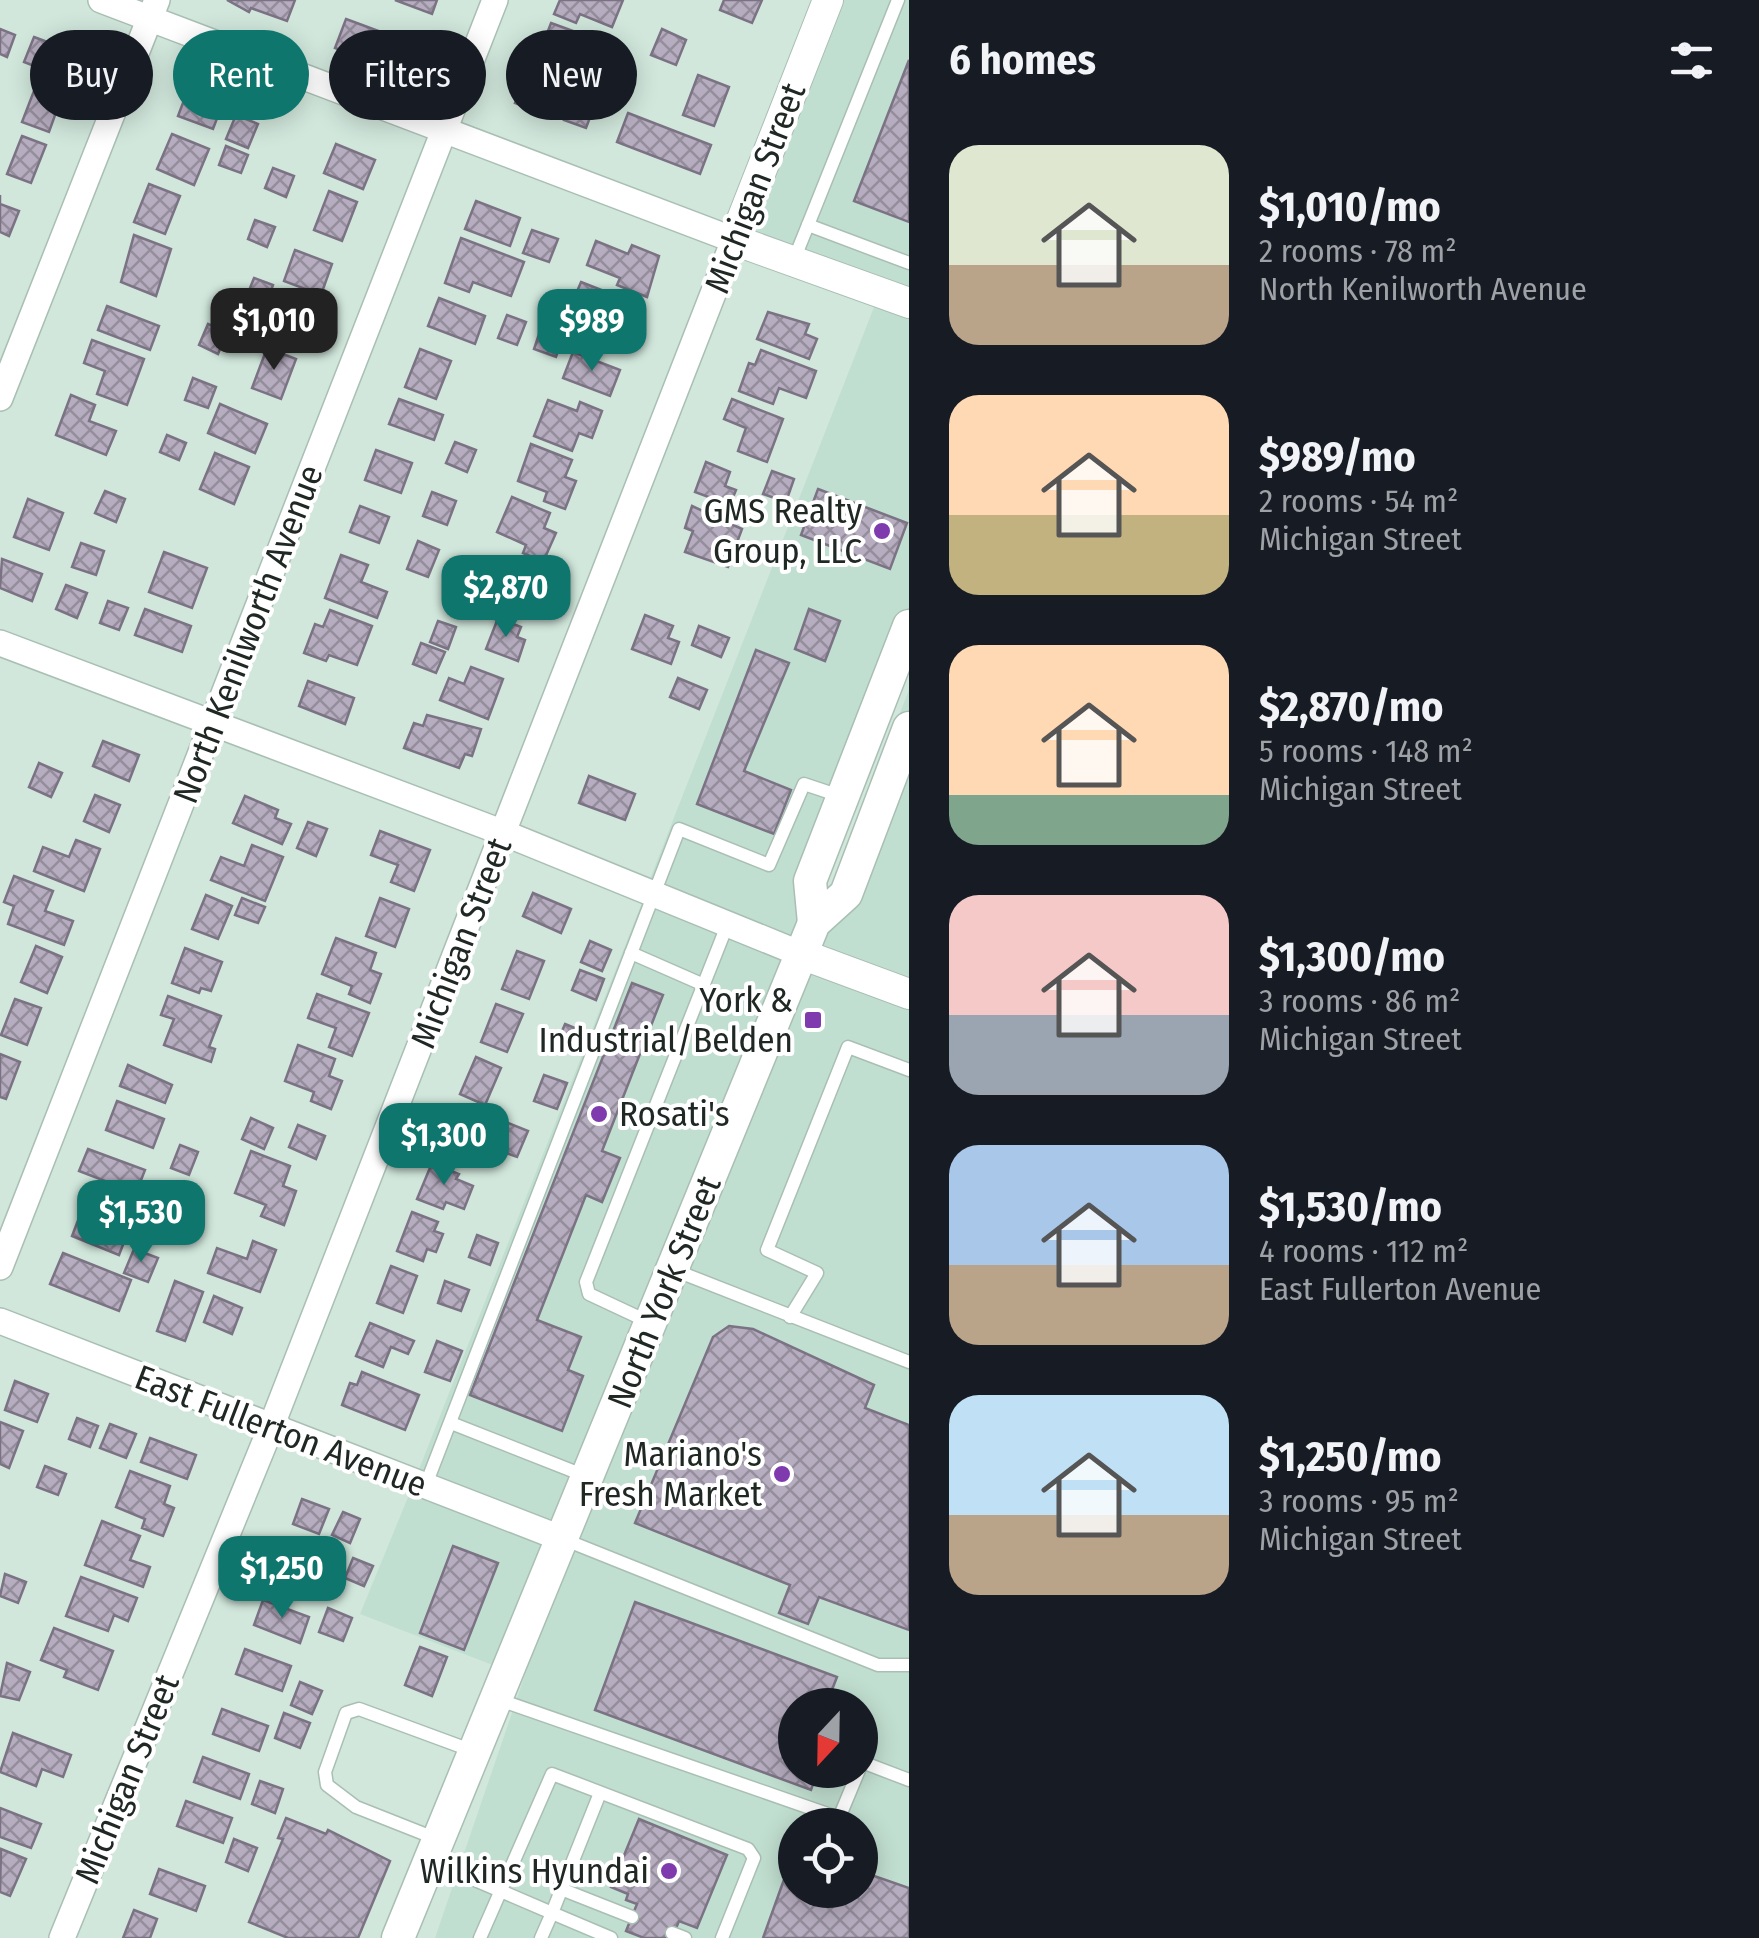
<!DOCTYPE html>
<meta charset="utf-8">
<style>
body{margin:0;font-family:"Fira Sans Condensed",sans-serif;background:#242831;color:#f1f3f6;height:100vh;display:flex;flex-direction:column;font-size:38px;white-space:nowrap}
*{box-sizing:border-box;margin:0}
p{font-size:32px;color:#9ea1a6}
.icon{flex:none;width:55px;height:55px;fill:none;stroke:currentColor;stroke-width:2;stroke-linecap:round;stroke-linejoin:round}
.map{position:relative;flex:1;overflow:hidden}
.panel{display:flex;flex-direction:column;background:#171b24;width:850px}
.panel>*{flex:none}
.banner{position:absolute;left:30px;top:30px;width:728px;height:90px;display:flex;gap:20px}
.needle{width:65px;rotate:202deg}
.tools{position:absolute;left:778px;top:1688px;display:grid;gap:20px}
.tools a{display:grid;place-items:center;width:100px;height:100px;border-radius:50%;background:#171b24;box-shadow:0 5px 25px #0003;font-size:50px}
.price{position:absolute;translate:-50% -85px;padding:0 22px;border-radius:20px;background:#0f766e;color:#fff;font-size:32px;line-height:65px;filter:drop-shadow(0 2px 5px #0008)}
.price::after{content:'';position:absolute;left:50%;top:60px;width:30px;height:22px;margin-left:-15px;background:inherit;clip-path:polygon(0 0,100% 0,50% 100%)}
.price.active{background:#222;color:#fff}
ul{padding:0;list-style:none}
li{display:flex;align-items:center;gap:30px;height:250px;padding:0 40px}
li span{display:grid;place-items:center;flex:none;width:280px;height:200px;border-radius:30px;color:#555}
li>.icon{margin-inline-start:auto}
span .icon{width:120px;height:120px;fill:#fffc;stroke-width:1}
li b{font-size:42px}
h2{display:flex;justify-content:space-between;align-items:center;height:120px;padding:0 40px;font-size:42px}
.pill{padding:0 35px;border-radius:45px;background:#171b24;box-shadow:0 5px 25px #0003;font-size:35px;line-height:90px}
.pill.active{background:#0f766e;color:#fff}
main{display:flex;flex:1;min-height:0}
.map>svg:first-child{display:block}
.built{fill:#c1dfd0;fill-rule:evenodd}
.building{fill:url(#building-cross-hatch);stroke:#7b7384;stroke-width:2.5}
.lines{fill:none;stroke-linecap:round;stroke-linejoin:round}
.service-casing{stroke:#a9bfb4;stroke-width:15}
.minor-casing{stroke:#a9bfb4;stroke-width:28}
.tertiary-casing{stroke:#a9bfb4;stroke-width:32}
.secondary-casing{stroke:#a9bfb4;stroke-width:35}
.service{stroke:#fff;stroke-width:12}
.minor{stroke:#fff;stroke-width:25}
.tertiary{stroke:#fff;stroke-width:30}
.secondary{stroke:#fff;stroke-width:32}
.poi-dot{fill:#7f3aae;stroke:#fff;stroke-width:4}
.labels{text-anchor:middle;stroke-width:8;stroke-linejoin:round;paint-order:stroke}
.street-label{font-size:35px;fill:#202824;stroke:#fff}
.poi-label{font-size:35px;fill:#202824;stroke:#fff;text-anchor:end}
</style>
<main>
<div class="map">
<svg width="909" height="1938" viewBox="0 0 909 1938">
<defs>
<pattern id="building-cross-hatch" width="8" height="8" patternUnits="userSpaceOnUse" patternTransform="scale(2.5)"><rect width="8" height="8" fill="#b7adc0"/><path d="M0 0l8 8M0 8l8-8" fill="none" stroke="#948d9c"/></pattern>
</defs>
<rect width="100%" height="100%" fill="#d1e7dc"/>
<g class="built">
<path d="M836,0H909V294L745,236Z"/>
<path d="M878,297L909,308V658L799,943L648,884Z"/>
<path d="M909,690V1938H435L566,1555ZM795,1705H860V1770H795ZM795,1825H860V1890H795Z"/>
<path d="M645,895L793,957L560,1532L416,1477Z"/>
<path d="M411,1490L554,1544L503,1669L360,1614Z"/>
</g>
<g class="building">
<path d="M227,0H295L287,21L251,8L249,12Z"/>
<path d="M395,0H437L432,14Z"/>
<path d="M560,0H623L612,27L580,14L576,23L554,14Z"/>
<path d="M724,0H762L752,23L720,10Z"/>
<path d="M346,19L419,46L408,75L335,48Z"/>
<path d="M551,23L573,31L569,39L599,50L585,86L544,71L550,55L540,52Z"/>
<path d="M0,29L15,35L7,57L0,54Z"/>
<path d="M662,29L686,40L676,65L651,55Z"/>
<path d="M34,37L80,54L70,80L24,62Z"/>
<path d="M909,60V222L854,201Z"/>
<path d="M526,75L566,91L555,118L515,103Z"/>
<path d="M698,75L729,87L714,126L683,115Z"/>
<path d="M37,83L63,93L49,132L22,122Z"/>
<path d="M189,87L224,100L213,129L178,116Z"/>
<path d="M573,99L594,107L586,128L564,120Z"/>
<path d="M628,113L711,145L700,174L617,142Z"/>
<path d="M236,115L258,124L248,148L226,139Z"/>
<path d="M172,134L209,149L194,185L157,169Z"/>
<path d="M22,136L46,145L31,183L7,174Z"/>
<path d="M336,144L375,160L363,189L324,173Z"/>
<path d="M226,146L248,155L241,173L219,165Z"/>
<path d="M273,168L294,176L286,197L265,188Z"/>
<path d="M149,184L180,196L165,234L134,222Z"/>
<path d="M329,191L357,202L342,241L314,230Z"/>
<path d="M0,195V204L19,211L9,236L0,232Z"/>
<path d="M476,201L520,218L510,246L465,229Z"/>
<path d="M255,220L275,227L267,247L248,239Z"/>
<path d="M532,230L558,239L549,262L523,253Z"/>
<path d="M134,235L171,249L156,296L121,282Z"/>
<path d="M461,238L524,262L511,296L473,282L469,292L445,283Z"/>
<path d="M596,241L628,254L632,245L659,256L647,297L617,285L620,278L587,265Z"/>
<path d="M295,250L332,264L321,295L284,281Z"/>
<path d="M254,278L273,285L266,305L246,298Z"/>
<path d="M581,282L604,291L598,307L638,322L627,348L581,330L589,307L573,301Z"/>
<path d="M439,298L485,316L475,344L428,326Z"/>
<path d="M278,303L311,316L300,343L277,335L282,322L272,319Z"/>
<path d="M107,306L159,326L150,350L98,330Z"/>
<path d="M768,312L809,324L805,334L817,339L809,359L757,339Z"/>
<path d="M507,315L526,322L517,345L498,338Z"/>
<path d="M208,324L227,332L218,354L199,345Z"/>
<path d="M541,328L563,336L556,357L534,349Z"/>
<path d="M92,340L144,359L127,405L97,394L105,371L84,363Z"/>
<path d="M267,348L296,359L281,399L252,388Z"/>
<path d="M420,349L451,361L436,399L405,387Z"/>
<path d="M761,350L816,371L806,398L779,388L773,404L739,391L749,363L755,365Z"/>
<path d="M573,352L620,370L610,396L563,378Z"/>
<path d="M193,378L216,387L208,408L185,400Z"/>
<path d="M71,395L95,405L89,421L116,431L106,455L56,435Z"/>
<path d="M399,399L443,415L434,440L389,424Z"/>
<path d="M732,399L783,419L767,462L738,451L746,428L724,419Z"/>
<path d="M548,400L577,411L580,402L602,411L592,438L579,433L572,451L534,436Z"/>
<path d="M220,404L267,424L255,453L208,433Z"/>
<path d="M167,435L186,443L179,460L160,452Z"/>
<path d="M455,442L476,450L467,472L446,463Z"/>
<path d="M531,444L572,460L565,477L576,481L565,509L544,501L547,492L518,481Z"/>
<path d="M376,450L412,463L401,493L365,480Z"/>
<path d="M215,453L249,467L234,504L200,489Z"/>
<path d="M706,462L730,472L725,486L736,490L730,505L695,492Z"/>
<path d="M772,471L794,479L786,502L763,494Z"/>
<path d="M818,489L907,523L890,569L801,535Z"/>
<path d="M105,491L125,499L116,522L95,513Z"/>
<path d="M432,492L456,501L447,525L423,516Z"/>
<path d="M512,497L550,513L544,528L556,533L543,562L523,553L526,545L497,532Z"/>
<path d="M28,499L63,513L49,550L14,537Z"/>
<path d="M360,506L389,517L379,543L350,532Z"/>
<path d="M692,506L742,529L728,567L685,552L693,531L685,528Z"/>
<path d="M418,541L439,550L428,577L407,569Z"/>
<path d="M81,543L104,551L96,575L72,567Z"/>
<path d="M164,552L207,568L192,608L149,592Z"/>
<path d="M341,555L368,565L361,582L387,592L377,618L325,598Z"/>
<path d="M507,557L540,570L523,613L475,595L488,560L503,566Z"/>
<path d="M2,559L42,574L32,601L0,588Z"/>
<path d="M66,585L87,593L77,618L56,609Z"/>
<path d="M108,601L128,608L119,630L100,623Z"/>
<path d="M145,609L191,626L182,652L135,635Z"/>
<path d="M809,609L840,621L825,661L795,649Z"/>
<path d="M330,610L372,626L357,665L329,655L326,661L304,653L315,624L323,627Z"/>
<path d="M645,615L673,626L668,638L679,642L671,664L632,649Z"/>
<path d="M498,618L521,627L517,637L525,640L518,661L486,649Z"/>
<path d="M438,621L456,627L448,649L430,642Z"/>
<path d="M699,626L729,638L721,657L692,645Z"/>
<path d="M421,643L445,652L436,673L413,664Z"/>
<path d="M756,650L789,663L744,771L791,790L774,834L697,804Z"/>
<path d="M471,667L503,679L488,719L440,700L449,678L464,684Z"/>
<path d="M678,678L707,690L699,709L670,697Z"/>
<path d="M308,681L354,698L345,724L299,706Z"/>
<path d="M427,715L481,729L472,756L465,754L459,768L404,748L414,723L423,726Z"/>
<path d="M103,741L139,755L129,781L93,766Z"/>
<path d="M39,763L62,773L51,797L29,787Z"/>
<path d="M589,776L635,794L625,820L579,803Z"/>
<path d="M95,795L120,805L109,832L84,821Z"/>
<path d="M245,796L278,810L275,818L291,824L282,844L233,823Z"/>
<path d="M308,822L327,829L316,856L297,848Z"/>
<path d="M380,831L430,850L414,891L391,882L398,865L371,855Z"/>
<path d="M76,840L100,849L84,891L34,871L43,847L69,857Z"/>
<path d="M252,845L283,857L265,901L211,880L221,857L244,866Z"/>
<path d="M14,876L53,891L45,911L73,921L64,945L8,924L14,906L4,902Z"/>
<path d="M533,893L571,909L561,933L523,916Z"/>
<path d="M206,895L232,906L218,939L192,929Z"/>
<path d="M242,898L265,907L258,923L235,915Z"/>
<path d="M380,898L409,909L395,947L366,936Z"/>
<path d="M336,938L376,953L370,970L381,974L370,1003L349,994L352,986L322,974Z"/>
<path d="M590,941L611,950L602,971L581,962Z"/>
<path d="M36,946L62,957L47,993L21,982Z"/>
<path d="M185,948L222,962L211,991L201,988L199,993L172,983Z"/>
<path d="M517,951L544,961L529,999L502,989Z"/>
<path d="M580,970L604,979L596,1000L572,990Z"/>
<path d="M632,983L663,995L602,1151L620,1158L602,1202L586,1195L537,1320L581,1337L568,1370L583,1376L562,1431L470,1395Z"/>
<path d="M317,994L369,1013L352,1056L329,1047L336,1028L308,1018Z"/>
<path d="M168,996L221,1016L209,1047L215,1049L211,1062L164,1045L174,1019L161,1015Z"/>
<path d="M15,999L41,1008L27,1045L1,1035Z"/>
<path d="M496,1004L523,1014L507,1052L481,1042Z"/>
<path d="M565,1024L587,1033L577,1054L556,1045Z"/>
<path d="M298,1045L335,1059L329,1076L342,1081L331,1109L311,1101L314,1092L285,1081Z"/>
<path d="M0,1054L20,1062L6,1099L0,1097Z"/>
<path d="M476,1057L501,1068L485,1105L460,1094Z"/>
<path d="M128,1065L172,1085L165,1103L120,1086Z"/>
<path d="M544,1075L567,1083L557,1109L534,1101Z"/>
<path d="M117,1101L164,1119L153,1148L106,1130Z"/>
<path d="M453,1111L486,1125L481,1136L475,1133L464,1158L438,1146Z"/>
<path d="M251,1118L273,1128L264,1149L242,1139Z"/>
<path d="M508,1123L528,1131L517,1157L498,1150Z"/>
<path d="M298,1125L325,1136L316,1159L289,1147Z"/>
<path d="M180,1145L198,1152L189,1175L171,1168Z"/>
<path d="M88,1149L145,1170L136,1193L79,1171Z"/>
<path d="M251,1151L290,1166L283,1186L296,1191L284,1225L261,1216L266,1205L235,1193Z"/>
<path d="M432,1163L459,1174L456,1179L473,1186L464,1209L446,1202L443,1209L417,1199Z"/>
<path d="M146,1199L186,1214L178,1236L138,1221Z"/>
<path d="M84,1205L131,1224L119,1255L72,1236Z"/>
<path d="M412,1212L438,1222L434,1231L443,1234L436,1252L427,1249L423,1261L397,1251Z"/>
<path d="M477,1235L498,1243L490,1265L469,1257Z"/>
<path d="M253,1241L276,1250L260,1292L208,1273L217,1248L247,1259Z"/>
<path d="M134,1249L158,1258L148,1282L124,1273Z"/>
<path d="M63,1253L131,1280L119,1311L50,1284Z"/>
<path d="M391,1266L417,1276L403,1313L377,1303Z"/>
<path d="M175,1281L203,1292L185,1341L157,1331Z"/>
<path d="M445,1281L469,1290L461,1311L438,1303Z"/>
<path d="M214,1296L242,1308L232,1334L204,1322Z"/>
<path d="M370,1323L414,1341L408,1354L391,1347L383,1367L356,1356Z"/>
<path d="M729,1326L753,1329L874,1385L865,1408L909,1425V1630L819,1597L808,1624L779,1613L790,1585L635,1523L713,1337Z"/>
<path d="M437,1341L462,1351L450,1381L425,1372Z"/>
<path d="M362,1372L419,1395L405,1430L342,1405L350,1383L357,1385Z"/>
<path d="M15,1381L48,1394L37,1422L5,1410Z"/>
<path d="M77,1418L98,1426L90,1447L69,1439Z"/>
<path d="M0,1422L23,1431L9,1468L0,1464Z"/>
<path d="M110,1424L136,1434L126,1458L100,1448Z"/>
<path d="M150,1438L196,1455L187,1479L141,1462Z"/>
<path d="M45,1466L66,1474L58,1495L37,1487Z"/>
<path d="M130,1471L170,1486L164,1504L174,1508L163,1536L142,1528L145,1519L116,1507Z"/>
<path d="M302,1499L329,1509L319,1534L293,1524Z"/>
<path d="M343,1512L360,1519L350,1543L332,1535Z"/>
<path d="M102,1521L140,1536L130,1560L150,1567L143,1587L85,1565Z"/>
<path d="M290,1538L319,1549L310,1571L320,1575L314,1590L275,1574Z"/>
<path d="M453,1546L498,1563L464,1650L420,1633Z"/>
<path d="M353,1558L373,1566L364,1586L345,1578Z"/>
<path d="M5,1574L26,1582L18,1603L0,1596Z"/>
<path d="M81,1577L137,1598L128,1621L114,1615L108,1631L66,1616Z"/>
<path d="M263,1600L309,1617L300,1643L254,1625Z"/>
<path d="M635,1602L837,1677L826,1705H795V1770H818L811,1790L595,1710Z"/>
<path d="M328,1608L352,1618L343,1641L319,1632Z"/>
<path d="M54,1628L113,1651L98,1690L64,1677L67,1670L41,1660Z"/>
<path d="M420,1647L447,1657L432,1696L405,1685Z"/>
<path d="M245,1649L291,1666L282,1691L236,1674Z"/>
<path d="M7,1663L30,1672L19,1700L0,1696Z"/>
<path d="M300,1682L322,1691L312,1714L291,1705Z"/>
<path d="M222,1709L268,1726L259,1751L213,1734Z"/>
<path d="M284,1713L310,1723L300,1748L275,1738Z"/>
<path d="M13,1733L71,1755L63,1777L42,1769L36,1786L0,1772Z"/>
<path d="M203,1757L249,1774L240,1799L194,1782Z"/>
<path d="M260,1781L283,1789L275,1813L252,1804Z"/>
<path d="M186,1801L232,1818L223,1843L177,1826Z"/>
<path d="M0,1808L41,1824L31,1848L0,1837Z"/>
<path d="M286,1818L326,1834L328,1830L390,1861L358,1938H288L249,1922L283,1839L278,1838Z"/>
<path d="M639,1819L727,1855L697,1928L679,1921L672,1938H644L626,1931L637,1904L626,1900L628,1894L611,1887Z"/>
<path d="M234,1839L257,1848L248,1871L226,1862Z"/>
<path d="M1,1849L26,1859L10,1896L0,1892Z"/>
<path d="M795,1849V1890H860V1871L909,1888V1938H763Z"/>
<path d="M159,1869L205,1886L196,1911L150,1894Z"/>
<path d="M134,1910L157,1919L150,1938H123Z"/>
</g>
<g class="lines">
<g class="service-casing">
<g id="service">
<path d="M808,225L898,0"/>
<path d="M793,262L808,225L909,263"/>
<path d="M631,953L704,985"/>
<path d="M674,1270L909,1362"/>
<path d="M790,1317L817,1273L767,1250L848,1047L909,1070"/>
<path d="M651,1323L589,1294L586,1282L728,923"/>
<path d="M451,1423L588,1477"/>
<path d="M425,1487L679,829L769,865L804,784L840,796"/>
<path d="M563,1539L878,1665H909"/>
<path d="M500,1700L839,1818L859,1770"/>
<path d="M860,1768L862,1762L909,1780"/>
<path d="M600,1793L552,1913L611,1938"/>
<path d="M437,1839L356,1807L327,1785L325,1772L346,1713L359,1709L473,1751"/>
<path d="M433,1862L552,1913L541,1938"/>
<path d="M561,1889L632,1917"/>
<path d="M672,1933L685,1938"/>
<path d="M480,1938L552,1774L748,1849L754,1858L722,1938"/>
</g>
</g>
<g class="minor-casing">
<g id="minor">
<path d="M0,398L157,0"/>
<path d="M0,643L504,833L801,954"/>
<path d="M0,1267L495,0"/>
<path d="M0,1321L563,1539"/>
<path d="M62,1938L271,1427L734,240L101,0"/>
</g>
</g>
<g class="tertiary-casing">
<g id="tertiary">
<path d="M828,0L734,240L909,303"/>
<path d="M801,954L909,994"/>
</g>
</g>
<g class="secondary-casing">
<g id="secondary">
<path d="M814,923L810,881L909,626"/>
<path d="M398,1938L814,923L846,894L909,728"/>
</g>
</g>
<use href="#service" class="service"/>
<use href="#minor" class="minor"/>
<use href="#tertiary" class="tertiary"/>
<use href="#secondary" class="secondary"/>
</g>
<g class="poi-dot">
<circle cx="882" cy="531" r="10"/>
<rect x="803" y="1010" width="20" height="20" rx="5"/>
<circle cx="599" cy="1114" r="10"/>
<circle cx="782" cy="1474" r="10"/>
<circle cx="669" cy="1871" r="10"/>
</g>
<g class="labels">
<g class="street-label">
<text transform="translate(755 188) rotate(-69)" y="12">Michigan Street</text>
<text transform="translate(248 634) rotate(-69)" y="12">North Kenilworth Avenue</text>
<text transform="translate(461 943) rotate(-69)" y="12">Michigan Street</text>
<text transform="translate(664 1292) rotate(-68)" y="12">North York Street</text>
<text transform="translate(281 1431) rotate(21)" y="12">East Fullerton Avenue</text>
<text transform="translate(127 1779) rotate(-68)" y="12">Michigan Street</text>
</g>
<g class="poi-label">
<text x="862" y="523">GMS Realty<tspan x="862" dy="40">Group, LLC</tspan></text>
<text x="793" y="1012">York &amp;<tspan x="793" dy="40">Industrial/Belden</tspan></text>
<text x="619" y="1126" text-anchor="start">Rosati's</text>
<text x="762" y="1466">Mariano's<tspan x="762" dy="40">Fresh Market</tspan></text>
<text x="649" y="1883">Wilkins Hyundai</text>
</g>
</g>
</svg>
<div class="tools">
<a><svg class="needle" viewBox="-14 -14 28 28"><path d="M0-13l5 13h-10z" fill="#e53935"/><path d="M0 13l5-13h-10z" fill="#9ea1a6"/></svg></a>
<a><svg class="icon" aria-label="locate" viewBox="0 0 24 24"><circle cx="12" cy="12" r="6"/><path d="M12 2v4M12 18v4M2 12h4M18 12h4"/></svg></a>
</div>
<b class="price active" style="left:274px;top:373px">$1,010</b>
<b class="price" style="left:592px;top:374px">$989</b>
<b class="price" style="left:506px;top:640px">$2,870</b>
<b class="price" style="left:444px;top:1188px">$1,300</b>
<b class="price" style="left:141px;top:1265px">$1,530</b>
<b class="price" style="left:282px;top:1621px">$1,250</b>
<div class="banner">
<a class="pill">Buy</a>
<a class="pill active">Rent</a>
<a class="pill">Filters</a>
<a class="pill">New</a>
</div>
</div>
<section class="panel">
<h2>6 homes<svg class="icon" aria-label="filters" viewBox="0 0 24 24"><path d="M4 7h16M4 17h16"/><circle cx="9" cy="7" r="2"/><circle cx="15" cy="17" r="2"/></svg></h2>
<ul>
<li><span style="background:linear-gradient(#dfe7d0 60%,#b9a48a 0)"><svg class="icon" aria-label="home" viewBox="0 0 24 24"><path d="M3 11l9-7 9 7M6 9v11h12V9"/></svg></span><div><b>$1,010/mo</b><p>2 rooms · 78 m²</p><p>North Kenilworth Avenue</p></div></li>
<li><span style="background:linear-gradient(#ffd9b3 60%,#c2b280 0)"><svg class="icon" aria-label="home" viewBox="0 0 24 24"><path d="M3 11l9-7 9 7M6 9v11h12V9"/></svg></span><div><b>$989/mo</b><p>2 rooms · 54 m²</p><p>Michigan Street</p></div></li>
<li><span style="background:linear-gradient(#ffd9b3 75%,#7fa58c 0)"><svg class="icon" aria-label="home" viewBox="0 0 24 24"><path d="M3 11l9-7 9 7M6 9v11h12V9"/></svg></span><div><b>$2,870/mo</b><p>5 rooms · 148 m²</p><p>Michigan Street</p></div></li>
<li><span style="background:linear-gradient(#f6c9c9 60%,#9aa5b1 0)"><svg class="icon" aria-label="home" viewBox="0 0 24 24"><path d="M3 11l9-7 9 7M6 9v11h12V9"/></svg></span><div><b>$1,300/mo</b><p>3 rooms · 86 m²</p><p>Michigan Street</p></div></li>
<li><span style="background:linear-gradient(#a9c7e8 60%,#b9a48a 0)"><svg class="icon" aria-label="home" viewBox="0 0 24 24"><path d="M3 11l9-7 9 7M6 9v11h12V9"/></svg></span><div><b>$1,530/mo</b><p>4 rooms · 112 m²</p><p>East Fullerton Avenue</p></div></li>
<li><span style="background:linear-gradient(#bfe0f5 60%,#b9a48a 0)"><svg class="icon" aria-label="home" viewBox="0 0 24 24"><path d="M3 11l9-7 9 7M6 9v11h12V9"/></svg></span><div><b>$1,250/mo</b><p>3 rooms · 95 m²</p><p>Michigan Street</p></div></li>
</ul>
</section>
</main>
